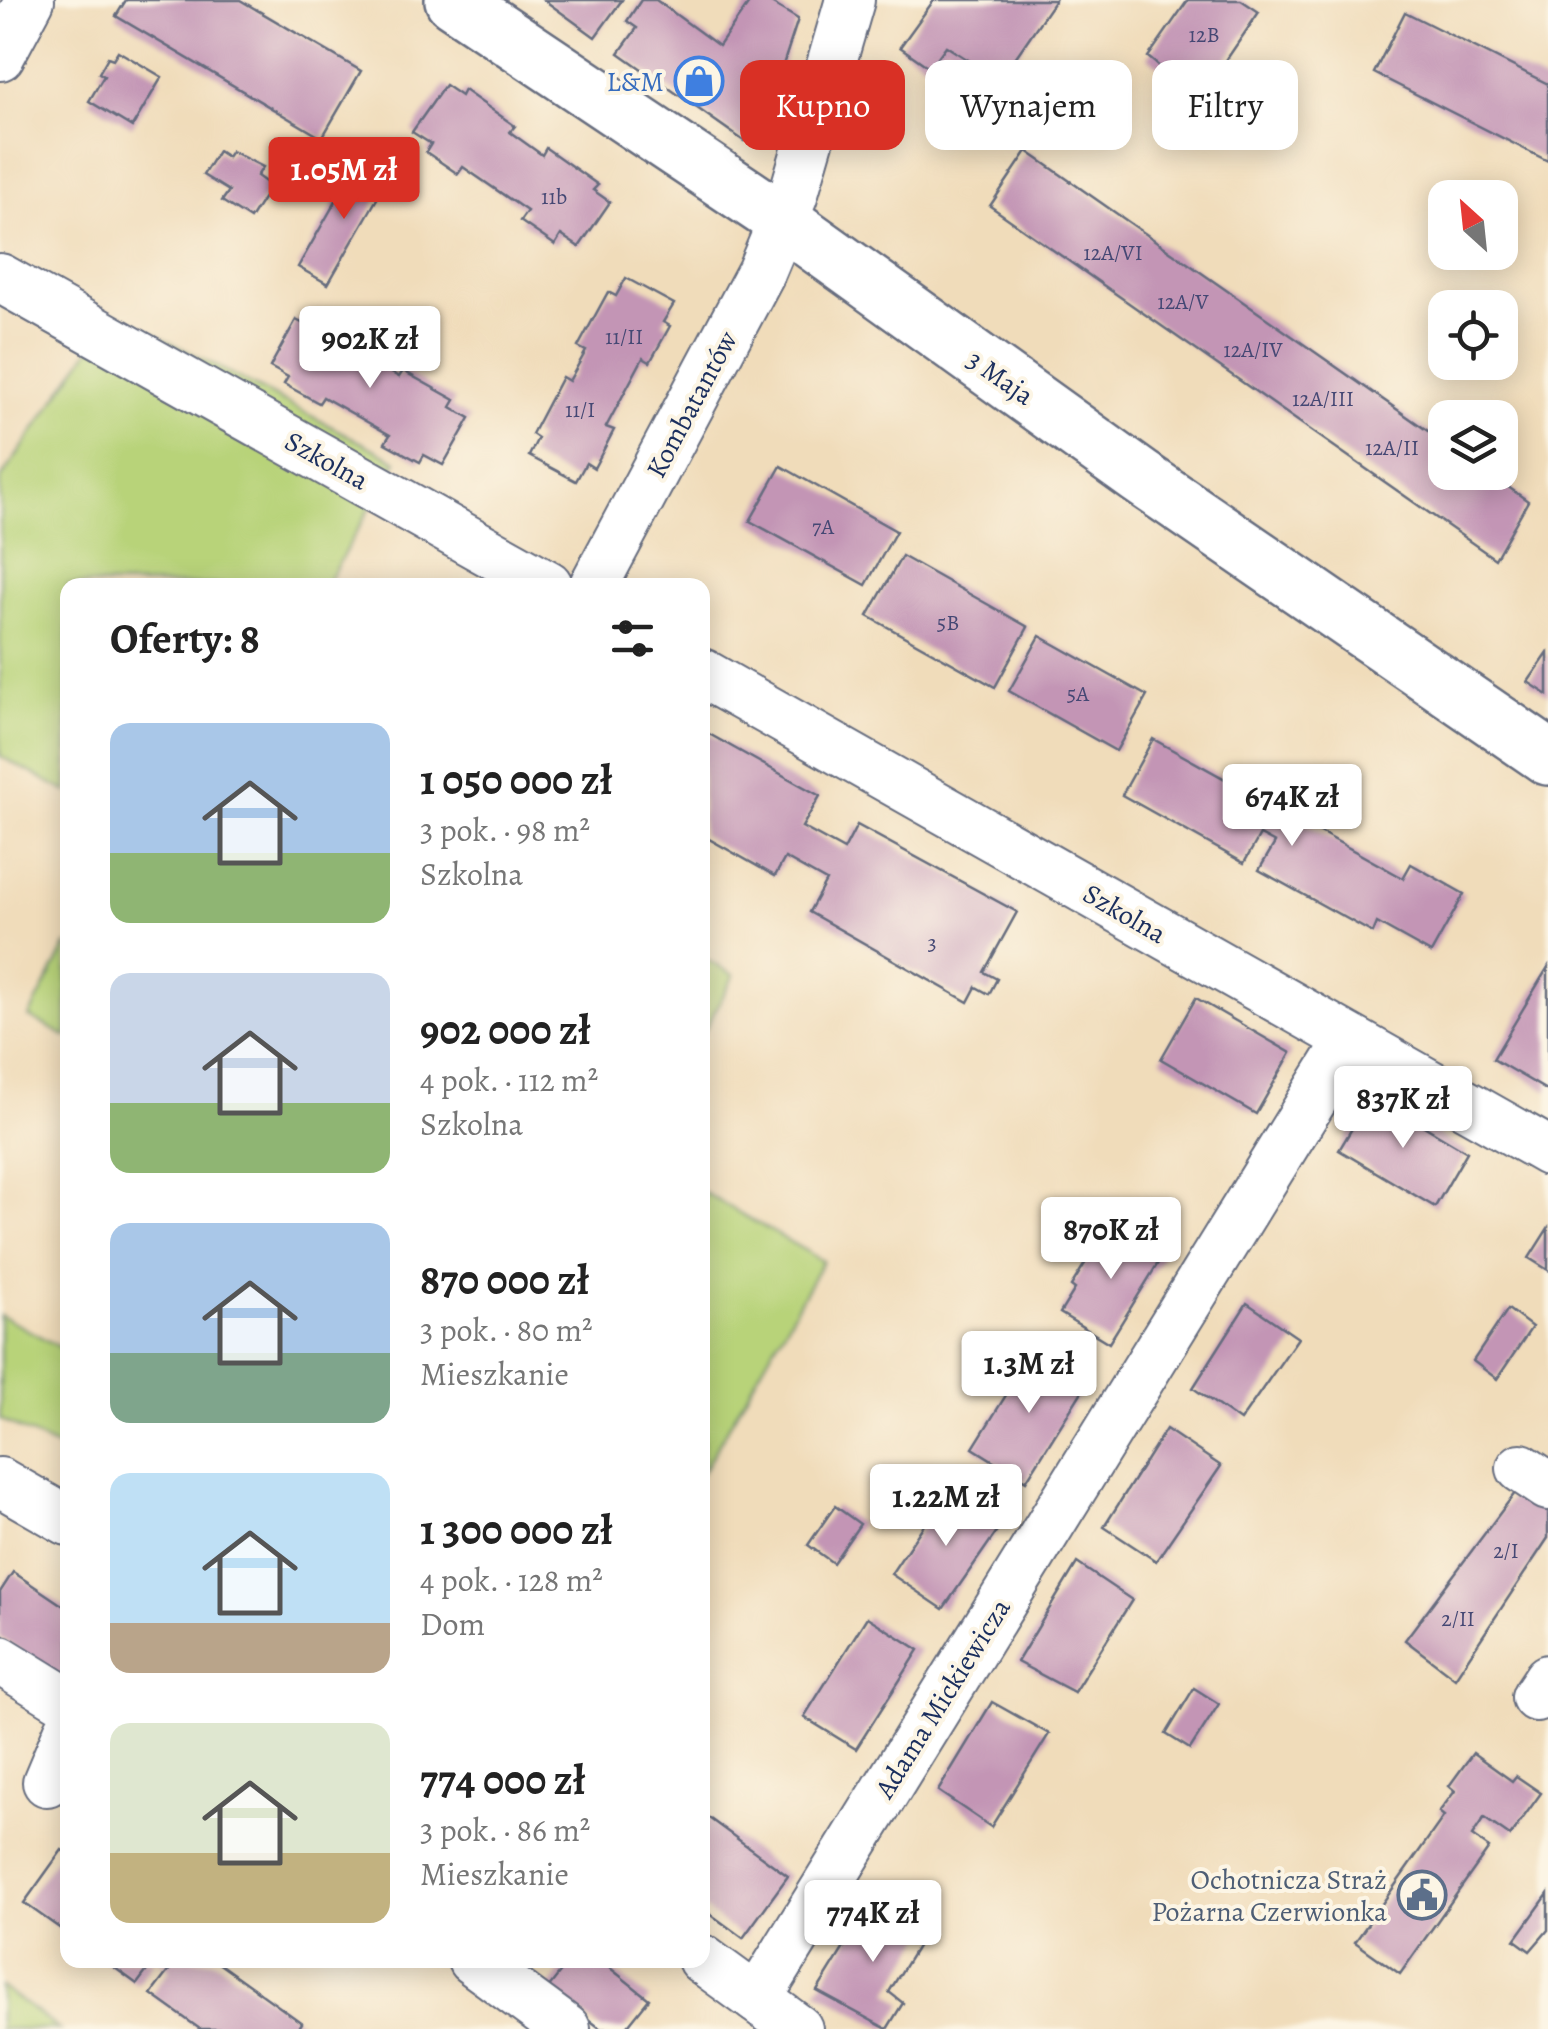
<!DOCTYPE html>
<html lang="pl">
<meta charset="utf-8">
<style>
body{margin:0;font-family:Alegreya,serif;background:#f2f2f2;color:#222;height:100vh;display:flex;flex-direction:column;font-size:38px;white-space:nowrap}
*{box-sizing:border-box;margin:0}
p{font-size:32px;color:#767676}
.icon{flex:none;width:55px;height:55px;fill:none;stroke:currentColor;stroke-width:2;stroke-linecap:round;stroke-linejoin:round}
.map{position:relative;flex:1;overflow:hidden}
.drawer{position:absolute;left:60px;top:578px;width:650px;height:1390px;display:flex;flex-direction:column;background:#fff;border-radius:20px;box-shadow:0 5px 25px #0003}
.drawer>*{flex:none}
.top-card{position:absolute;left:740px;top:60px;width:658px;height:90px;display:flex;gap:20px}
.needle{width:65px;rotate:333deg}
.fabs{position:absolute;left:1428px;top:180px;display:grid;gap:20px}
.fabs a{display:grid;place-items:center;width:90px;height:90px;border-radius:20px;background:#fff;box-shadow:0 5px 25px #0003;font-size:50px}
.price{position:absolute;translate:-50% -85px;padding:0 22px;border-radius:10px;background:#fff;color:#222;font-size:32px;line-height:65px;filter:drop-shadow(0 2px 5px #0008)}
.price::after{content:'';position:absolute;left:50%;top:60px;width:30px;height:22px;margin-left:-15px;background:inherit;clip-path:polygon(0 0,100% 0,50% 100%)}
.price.selected{background:#d93025;color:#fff}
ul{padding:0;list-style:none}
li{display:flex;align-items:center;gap:30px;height:250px;padding:0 50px}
li span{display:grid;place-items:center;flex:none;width:280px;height:200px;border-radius:20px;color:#555}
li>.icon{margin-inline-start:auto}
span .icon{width:120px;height:120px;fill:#fffc;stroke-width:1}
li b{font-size:42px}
h2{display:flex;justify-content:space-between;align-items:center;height:120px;padding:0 50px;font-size:42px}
.pill{padding:0 35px;border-radius:20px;background:#fff;box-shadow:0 5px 25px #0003;font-size:35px;line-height:90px}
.pill.selected{background:#d93025;color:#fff}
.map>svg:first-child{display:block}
.green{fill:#b8d379;stroke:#6a816c;stroke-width:2.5}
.building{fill:#c395b5}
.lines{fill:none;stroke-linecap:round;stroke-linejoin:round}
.minor-casing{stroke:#666c7e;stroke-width:52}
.major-casing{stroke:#666c7e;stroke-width:60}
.minor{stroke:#fff;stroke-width:48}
.major{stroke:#fff;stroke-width:55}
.labels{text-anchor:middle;stroke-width:8;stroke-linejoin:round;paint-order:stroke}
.number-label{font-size:22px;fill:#454874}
.shop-label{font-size:28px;fill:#366cbe;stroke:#fcf5e5;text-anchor:end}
.street-label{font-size:28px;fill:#1b2f5e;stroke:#fcf5e5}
.service-label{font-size:28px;fill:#4e5e75;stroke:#fcf5e5;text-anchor:end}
</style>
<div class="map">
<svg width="1548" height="2029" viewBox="0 0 1548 2029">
<rect width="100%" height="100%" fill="#fcf5e5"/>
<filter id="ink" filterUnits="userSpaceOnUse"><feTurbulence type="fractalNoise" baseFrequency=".01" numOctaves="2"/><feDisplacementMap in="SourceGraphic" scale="20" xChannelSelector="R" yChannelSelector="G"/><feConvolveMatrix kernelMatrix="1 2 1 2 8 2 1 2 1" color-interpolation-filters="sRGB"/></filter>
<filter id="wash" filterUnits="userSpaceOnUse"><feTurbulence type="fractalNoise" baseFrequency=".0048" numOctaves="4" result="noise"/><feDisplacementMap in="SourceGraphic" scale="40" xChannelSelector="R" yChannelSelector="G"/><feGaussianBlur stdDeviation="2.25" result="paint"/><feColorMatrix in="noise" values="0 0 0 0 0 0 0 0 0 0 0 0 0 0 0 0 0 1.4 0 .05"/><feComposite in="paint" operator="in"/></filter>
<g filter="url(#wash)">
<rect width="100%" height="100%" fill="#f0dcba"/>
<g class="green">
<path d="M115,313L397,461L326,585H68L67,792L0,756V480Z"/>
<path d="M67,944V1037L29,1017Z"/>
<path d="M703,958L734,975L703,1033H702Z"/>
<path d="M703,1192L823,1261L703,1471Z"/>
<path d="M0,1315L67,1351V1452L0,1419Z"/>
<path d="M0,1986L59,2029H0Z"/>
</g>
<g id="blocks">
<g class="building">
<path d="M126,0H240L361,71L322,138L116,16Z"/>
<path d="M544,0H622L595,37Z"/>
<path d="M641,0H656L719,46L751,0H766L798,19L760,136L744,141L619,53L637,28L627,21Z"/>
<path d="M934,0H1055L1000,80L946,46L930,68L900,47Z"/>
<path d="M1188,0H1241L1259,12L1199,100L1148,57Z"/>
<path d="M1405,12L1548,84V161L1374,73Z"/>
<path d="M118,51L162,77L132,127L89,101L104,76L99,73L108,57L113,59Z"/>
<path d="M445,85L461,96L464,90L515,126L510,132L542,155L546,148L598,185L593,190L610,202L579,247L561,235L555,245L520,221L527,211L463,167L458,174L426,152L431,144L412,132Z"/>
<path d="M218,151L227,157L231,151L263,167L257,176L271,186L250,219L222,201L229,191L203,175Z"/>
<path d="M1027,151L1445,443V472H1487L1528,501L1495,559L990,206Z"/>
<path d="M360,159L390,176L328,284L298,267Z"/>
<path d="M626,278L674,304L663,322L670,326L650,362L643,358L606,427L614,430L594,468L586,463L576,481L529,456L538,438L532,434L562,377L569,381L586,351L578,347L608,292L616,296Z"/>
<path d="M296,320L314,329L319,321L375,352L370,361L399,377L403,371L455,400L451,407L470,418L443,465L424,455L420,462L385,443L390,435L323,397L319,403L284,384L288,377L270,367Z"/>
<path d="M781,466L896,531L866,585L750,521Z"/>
<path d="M902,556L1028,627L995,687L868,616Z"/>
<path d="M1040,636L1147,696L1116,751L1009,691Z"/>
<path d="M1548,653V695L1528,682Z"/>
<path d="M702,730L820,796L802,827L844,850L857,825L1017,912L984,972L997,979L989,994L976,987L968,1002L809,912L826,881L785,858L775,876L702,835Z"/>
<path d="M1153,739L1403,878L1411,864L1464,894L1431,953L1377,923L1373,933L1259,870L1275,843L1260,835L1244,863L1122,795Z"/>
<path d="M1548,967V1091L1493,1059Z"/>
<path d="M1196,998L1291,1053L1256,1114L1161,1059Z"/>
<path d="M1372,1095L1467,1152L1435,1207L1339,1150Z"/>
<path d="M1111,1222L1163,1255L1109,1343L1060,1313L1075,1289L1071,1286Z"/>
<path d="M1548,1228V1270L1529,1258Z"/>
<path d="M1247,1303L1298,1338L1240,1421L1193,1388Z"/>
<path d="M1508,1309L1532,1327L1497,1379L1473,1361Z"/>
<path d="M1033,1352L1086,1385L1026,1481L973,1448Z"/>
<path d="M1166,1429L1221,1466L1156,1561L1104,1527Z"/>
<path d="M948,1489L1002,1524L943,1609L891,1574Z"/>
<path d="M1518,1489L1548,1511V1538L1455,1678L1405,1640Z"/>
<path d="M835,1506L860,1524L833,1563L808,1545Z"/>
<path d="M1077,1563L1132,1600L1074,1692L1017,1662Z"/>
<path d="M13,1572L68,1609V1683L0,1637V1592Z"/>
<path d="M867,1617L919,1650L856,1749L804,1717Z"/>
<path d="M1194,1688L1219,1704L1190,1749L1166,1734Z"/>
<path d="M992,1702L1049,1734L991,1827L938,1791Z"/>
<path d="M1473,1753L1512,1781L1516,1776L1541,1793L1510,1836L1484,1818L1472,1836L1489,1848L1400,1974L1355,1942L1444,1816L1439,1812L1455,1791L1449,1786Z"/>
<path d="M702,1813L788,1876L743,1938L702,1908Z"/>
<path d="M62,1850L68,1854V1934L24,1903Z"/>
<path d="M1548,1894V1930L1530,1951L1515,1940Z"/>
<path d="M873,1901L926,1932L889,1992L903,2003L887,2029L817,1991Z"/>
<path d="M104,1960H155L137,1984Z"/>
<path d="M157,1960H214L302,2023L298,2029H200L151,1994L170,1969Z"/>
<path d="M570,1960H600L649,1999L625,2029H601L548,1988Z"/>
</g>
</g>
</g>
<g filter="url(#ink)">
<use href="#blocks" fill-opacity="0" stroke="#666c7e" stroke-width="2.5"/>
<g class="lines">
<g class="minor-casing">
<g id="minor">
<path d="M0,56L30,0"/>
<path d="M0,278L548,585"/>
<path d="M594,585L761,272L793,196L850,0"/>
<path d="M702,673L1548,1151"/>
<path d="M1521,1468L1548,1486"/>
<path d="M0,1482L68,1521"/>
<path d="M0,1660L68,1702"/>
<path d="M1536,1697L1548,1679"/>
<path d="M47,1782L68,1732"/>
<path d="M702,1959L798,2029"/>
<path d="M472,1960L566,2029"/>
<path d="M757,1999L1349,1041"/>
</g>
</g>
<g class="major-casing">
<path id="major" d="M453,0L782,220L1140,477L1548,757"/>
</g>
<use href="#minor" class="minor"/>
<use href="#major" class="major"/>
</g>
</g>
<defs>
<g id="shop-ring" transform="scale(2.5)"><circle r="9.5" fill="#fcf5e5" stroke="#3f7fe0" stroke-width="1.5"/><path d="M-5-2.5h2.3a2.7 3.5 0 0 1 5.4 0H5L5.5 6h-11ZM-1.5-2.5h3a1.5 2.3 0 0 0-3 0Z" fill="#3f7fe0"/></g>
<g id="civic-ring" transform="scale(2.5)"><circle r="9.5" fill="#fcf5e5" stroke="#5c6f8a" stroke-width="1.5"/><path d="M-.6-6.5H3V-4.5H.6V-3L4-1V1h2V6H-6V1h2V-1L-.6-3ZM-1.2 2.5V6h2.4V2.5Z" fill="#5c6f8a"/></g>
</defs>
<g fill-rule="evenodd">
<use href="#shop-ring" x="699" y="81"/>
<use href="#civic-ring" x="1422" y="1895"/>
</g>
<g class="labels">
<g class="number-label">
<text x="1204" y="42">12B</text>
<text x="554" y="204">11b</text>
<text x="1113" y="260">12A/VI</text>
<text x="1183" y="309">12A/V</text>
<text x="624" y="344">11/II</text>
<text x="1253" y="357">12A/IV</text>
<text x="1323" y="406">12A/III</text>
<text x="580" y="417">11/I</text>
<text x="1392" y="455">12A/II</text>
<text x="823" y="534">7A</text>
<text x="948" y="630">5B</text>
<text x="1078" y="701">5A</text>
<text x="932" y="950">3</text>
<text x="1506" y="1558">2/I</text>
<text x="1458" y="1626">2/II</text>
</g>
<g class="shop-label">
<text x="664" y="91">L&amp;M</text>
</g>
<g class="street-label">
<text transform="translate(1001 377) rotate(35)" y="10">3 Maja</text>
<text transform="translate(691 404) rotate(-62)" y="10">Kombatantów</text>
<text transform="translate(327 460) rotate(29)" y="10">Szkolna</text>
<text transform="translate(1125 913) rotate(30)" y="10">Szkolna</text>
<text transform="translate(942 1698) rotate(-58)" y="10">Adama Mickiewicza</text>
</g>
<g class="service-label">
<text x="1387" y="1889">Ochotnicza Straż<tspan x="1387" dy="32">Pożarna Czerwionka</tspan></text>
</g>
</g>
</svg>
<div class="fabs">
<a><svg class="needle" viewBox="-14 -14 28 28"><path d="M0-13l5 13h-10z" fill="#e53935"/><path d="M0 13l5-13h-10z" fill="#767676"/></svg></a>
<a><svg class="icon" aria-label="locate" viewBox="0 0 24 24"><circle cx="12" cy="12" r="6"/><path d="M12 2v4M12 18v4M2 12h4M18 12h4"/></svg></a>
<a><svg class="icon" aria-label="layers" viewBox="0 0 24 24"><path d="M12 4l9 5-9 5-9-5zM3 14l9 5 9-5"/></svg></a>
</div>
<b class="price selected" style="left:344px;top:222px">1.05M zł</b>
<b class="price" style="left:370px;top:391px">902K zł</b>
<b class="price" style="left:1292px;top:849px">674K zł</b>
<b class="price" style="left:1403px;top:1151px">837K zł</b>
<b class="price" style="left:1111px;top:1282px">870K zł</b>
<b class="price" style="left:1029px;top:1416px">1.3M zł</b>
<b class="price" style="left:946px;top:1549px">1.22M zł</b>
<b class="price" style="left:873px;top:1965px">774K zł</b>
<div class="top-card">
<a class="pill selected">Kupno</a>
<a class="pill">Wynajem</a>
<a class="pill">Filtry</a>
</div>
<section class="drawer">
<h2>Oferty: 8<svg class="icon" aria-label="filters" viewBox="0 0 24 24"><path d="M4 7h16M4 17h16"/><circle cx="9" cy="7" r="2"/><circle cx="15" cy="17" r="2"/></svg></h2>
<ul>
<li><span style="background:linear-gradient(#a9c7e8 65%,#8fb573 0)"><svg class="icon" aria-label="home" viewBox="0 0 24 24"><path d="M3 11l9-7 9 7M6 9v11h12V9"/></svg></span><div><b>1 050 000 zł</b><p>3 pok. · 98 m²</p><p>Szkolna</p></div></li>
<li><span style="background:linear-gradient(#c9d6e8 65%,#8fb573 0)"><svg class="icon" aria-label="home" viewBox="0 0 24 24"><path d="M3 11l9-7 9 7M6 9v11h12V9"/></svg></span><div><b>902 000 zł</b><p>4 pok. · 112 m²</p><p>Szkolna</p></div></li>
<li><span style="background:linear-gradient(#a9c7e8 65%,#7fa58c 0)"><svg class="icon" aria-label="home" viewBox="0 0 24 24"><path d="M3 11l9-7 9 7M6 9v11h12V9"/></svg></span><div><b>870 000 zł</b><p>3 pok. · 80 m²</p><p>Mieszkanie</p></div></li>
<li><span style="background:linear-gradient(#bfe0f5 75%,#b9a48a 0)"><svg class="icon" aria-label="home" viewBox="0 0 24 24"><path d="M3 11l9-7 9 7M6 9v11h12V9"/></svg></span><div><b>1 300 000 zł</b><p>4 pok. · 128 m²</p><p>Dom</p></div></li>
<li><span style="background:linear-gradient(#dfe7d0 65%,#c2b280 0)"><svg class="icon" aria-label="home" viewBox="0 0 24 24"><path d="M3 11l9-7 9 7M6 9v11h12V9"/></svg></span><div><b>774 000 zł</b><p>3 pok. · 86 m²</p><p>Mieszkanie</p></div></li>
</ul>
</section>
</div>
